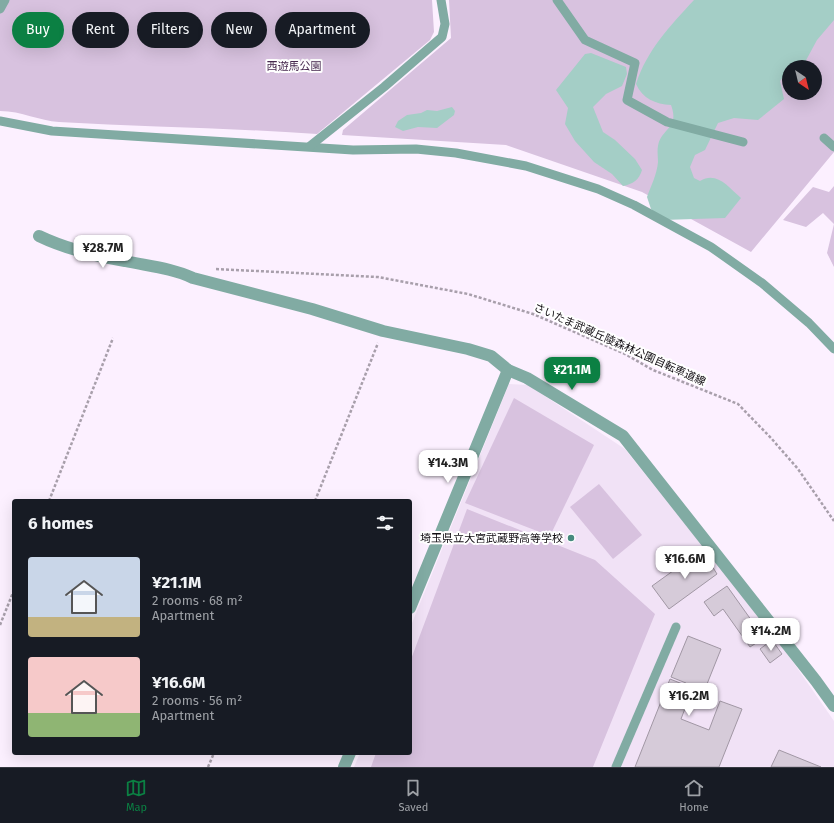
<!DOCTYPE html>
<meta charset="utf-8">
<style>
body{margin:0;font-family:"Fira Sans","Noto Sans JP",sans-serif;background:#242831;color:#f1f3f6;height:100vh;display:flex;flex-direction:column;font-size:15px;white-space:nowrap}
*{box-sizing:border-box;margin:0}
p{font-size:13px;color:#9ea1a6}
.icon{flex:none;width:22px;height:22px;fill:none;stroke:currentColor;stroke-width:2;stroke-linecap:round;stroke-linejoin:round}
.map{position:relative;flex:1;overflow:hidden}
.panel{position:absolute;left:12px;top:499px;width:400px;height:256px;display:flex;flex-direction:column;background:#171b24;border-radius:4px;box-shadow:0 4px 16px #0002}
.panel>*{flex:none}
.banner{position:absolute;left:12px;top:12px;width:400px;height:36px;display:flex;gap:8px}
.needle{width:26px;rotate:145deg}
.fabs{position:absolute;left:782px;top:60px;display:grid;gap:8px}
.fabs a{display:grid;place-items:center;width:40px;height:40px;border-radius:50%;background:#171b24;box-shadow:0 4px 16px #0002;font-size:20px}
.price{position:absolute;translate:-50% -34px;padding:0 9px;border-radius:8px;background:#fff;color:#222;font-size:13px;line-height:26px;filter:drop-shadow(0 1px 2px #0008)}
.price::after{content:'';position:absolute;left:50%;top:24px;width:12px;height:9px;margin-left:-6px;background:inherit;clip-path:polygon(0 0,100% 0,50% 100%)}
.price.on{background:#0b8043;color:#fff}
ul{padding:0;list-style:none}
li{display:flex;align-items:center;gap:12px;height:100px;padding:0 16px}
li span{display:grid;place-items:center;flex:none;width:112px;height:80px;border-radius:4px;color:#555}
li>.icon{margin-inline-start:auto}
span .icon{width:48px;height:48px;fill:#fffc;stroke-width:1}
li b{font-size:17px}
h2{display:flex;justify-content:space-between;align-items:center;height:48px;padding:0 16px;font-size:17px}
.pill{padding:0 14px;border-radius:18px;background:#171b24;box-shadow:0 4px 16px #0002;font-size:14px;line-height:36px}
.pill.on{background:#0b8043;color:#fff}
.tabs{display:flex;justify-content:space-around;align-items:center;height:56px;border-top:1px solid #363941;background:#171b24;font-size:11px;color:#9ea1a6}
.tabs a{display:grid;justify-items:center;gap:2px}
.tabs .on{color:#0b8043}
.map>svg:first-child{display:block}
.built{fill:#f1e2f6}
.green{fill:#d8c2df;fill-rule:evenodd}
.water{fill:#a4cec6}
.building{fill:#d6cbd9;stroke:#a197a4}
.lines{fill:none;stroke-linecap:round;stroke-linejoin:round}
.path{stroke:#a89fab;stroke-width:2.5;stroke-dasharray:3 2;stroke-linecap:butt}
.service{stroke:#81aba3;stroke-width:9}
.minor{stroke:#81aba3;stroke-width:12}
.poi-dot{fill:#468a7e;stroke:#fff;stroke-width:1.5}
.labels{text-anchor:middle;stroke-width:4;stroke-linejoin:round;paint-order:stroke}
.park-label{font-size:11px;fill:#47294f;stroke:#fff}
.street-label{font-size:11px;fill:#110d12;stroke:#fff}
.poi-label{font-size:11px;fill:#110d12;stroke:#fff;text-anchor:end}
</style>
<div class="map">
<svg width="834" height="767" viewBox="0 0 834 767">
<rect width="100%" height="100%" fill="#fcf0ff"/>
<path class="built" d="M509,384L528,385L625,449L777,639L834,721V767H354L360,753H410V628Z"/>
<g class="green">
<path d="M0,0H432L434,32L430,40L317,134C231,128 145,127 59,122C39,121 22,111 0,111Z"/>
<path d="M449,0H834V152L751,252L642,192L506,145L342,135L343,130L451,38ZM789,67H815V93H789Z"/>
<path d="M834,186V267L827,253L834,224L823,213L806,227L783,220L813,187L829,192Z"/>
<path d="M514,398L594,445L550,536L465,503Z"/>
<path d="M599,484L642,535L613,559L570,507Z"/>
<path d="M467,509L595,560L655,614L593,767H371L376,753H410V662Z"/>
</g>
<g class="water">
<path d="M694,0H834V20L817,40L804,64L797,67H789V70L780,81L784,99L758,120L734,118L718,123L705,150L695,155L690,167L694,178L700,181C717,171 728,187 741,198L725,218L663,220L651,209L647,197C651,186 657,174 658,162C658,157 657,151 658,146C661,128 680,129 671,105C655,104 643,99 636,84C647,50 670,26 694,0Z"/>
<path d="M591,53L626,67L627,74L622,86L606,94L593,107L603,132L615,140L635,159L642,170C639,180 633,184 623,186L612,174L594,162L575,141L565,124L568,108L556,90L585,54Z"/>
<path d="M452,107L455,111L454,115L437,128L418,127L403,131L395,127L398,121L407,115L421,113L427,110L437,111Z"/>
</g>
<g class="building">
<path d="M702,550L717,574L669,609L652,586Z"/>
<path d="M727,586L764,638L750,647L723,609L714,616L704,602Z"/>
<path d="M688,636L721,649L705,689L694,685L681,719L709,730L720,701L742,709L719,767H635L670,679L685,685L686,683L671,677Z"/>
<path d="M772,640L782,654L770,663L760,649Z"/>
<path d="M779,750L821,767H771Z"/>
</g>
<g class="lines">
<g class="path">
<path d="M216,269L378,277L468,294L533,314L625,354L653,370L738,404L771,438L798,469L834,521"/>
<path d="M49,501L113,338"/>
<path d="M315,501L378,343"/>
<path d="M0,625L14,590"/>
<path d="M208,767L214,753"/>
</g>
<g class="service">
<path d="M557,0L585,40L635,63L627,100L667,122L743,142"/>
<path d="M0,9L5,0"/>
<path d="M0,121L52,131L353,150L416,149L456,153L526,166L598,189L634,205L711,247L762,283L809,323L834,349"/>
<path d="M824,138L834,147"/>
<path d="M310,146L384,87L442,37L445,24L441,0"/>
<path d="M616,767L676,627"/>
</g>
<g class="minor">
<path d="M39,236C66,249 95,256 125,261C148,266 172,268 193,278L312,309L383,331L468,349L491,356L508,370L527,378L623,436L816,681L834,706"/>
<path d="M410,608L508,370"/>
<path d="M344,767L350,753"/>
</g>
</g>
<circle class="poi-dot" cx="571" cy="538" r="4"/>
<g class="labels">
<g class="park-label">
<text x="294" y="70">西遊馬公園</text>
</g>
<g class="street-label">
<text transform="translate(620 344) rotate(24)" y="4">さいたま武蔵丘陵森林公園自転車道線</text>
</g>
<g class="poi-label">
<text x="563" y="542">埼玉県立大宮武蔵野高等学校</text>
</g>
</g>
</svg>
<div class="fabs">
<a><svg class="needle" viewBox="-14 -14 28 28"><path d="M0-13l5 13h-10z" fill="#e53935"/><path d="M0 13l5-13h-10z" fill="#9ea1a6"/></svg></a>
</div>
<b class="price" style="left:103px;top:269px">¥28.7M</b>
<b class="price on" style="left:572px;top:391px">¥21.1M</b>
<b class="price" style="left:448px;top:484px">¥14.3M</b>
<b class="price" style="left:685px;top:580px">¥16.6M</b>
<b class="price" style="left:771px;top:652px">¥14.2M</b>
<b class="price" style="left:689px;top:717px">¥16.2M</b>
<div class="banner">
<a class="pill on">Buy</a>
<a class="pill">Rent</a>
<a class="pill">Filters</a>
<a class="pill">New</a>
<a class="pill">Apartment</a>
</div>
<section class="panel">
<h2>6 homes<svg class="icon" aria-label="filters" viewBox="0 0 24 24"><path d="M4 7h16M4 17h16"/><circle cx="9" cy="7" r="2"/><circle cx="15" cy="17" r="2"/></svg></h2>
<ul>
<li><span style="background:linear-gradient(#c9d6e8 75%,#c2b280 0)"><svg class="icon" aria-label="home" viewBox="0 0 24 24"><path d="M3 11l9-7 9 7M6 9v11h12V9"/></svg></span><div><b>¥21.1M</b><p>2 rooms · 68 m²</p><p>Apartment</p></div></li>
<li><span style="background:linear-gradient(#f6c9c9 70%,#8fb573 0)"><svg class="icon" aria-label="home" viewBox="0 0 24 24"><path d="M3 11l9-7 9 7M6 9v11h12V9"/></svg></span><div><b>¥16.6M</b><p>2 rooms · 56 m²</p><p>Apartment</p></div></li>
</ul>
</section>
</div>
<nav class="tabs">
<a class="on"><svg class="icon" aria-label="map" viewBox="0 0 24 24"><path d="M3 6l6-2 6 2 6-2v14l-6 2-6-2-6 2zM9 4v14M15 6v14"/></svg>Map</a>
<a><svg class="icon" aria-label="saved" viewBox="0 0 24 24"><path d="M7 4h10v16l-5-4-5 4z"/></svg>Saved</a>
<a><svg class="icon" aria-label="home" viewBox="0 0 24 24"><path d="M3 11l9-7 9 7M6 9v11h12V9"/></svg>Home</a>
</nav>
